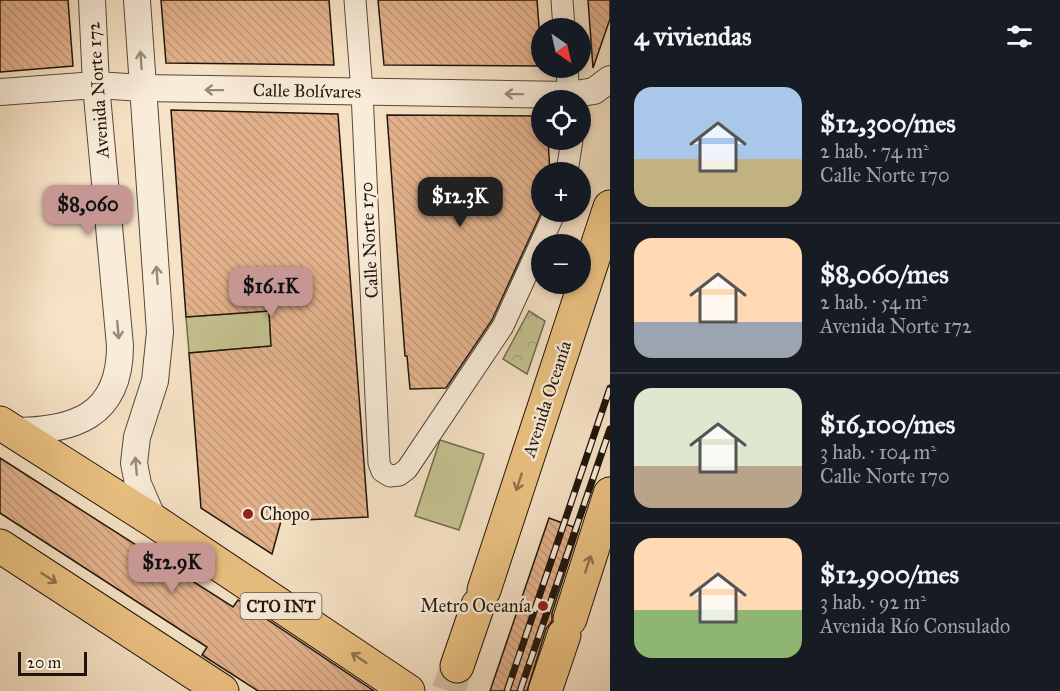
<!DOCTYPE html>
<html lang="es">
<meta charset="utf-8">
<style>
body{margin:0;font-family:"IM FELL Great Primer",serif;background:#20242c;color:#f1f3f6;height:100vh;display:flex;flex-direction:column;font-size:22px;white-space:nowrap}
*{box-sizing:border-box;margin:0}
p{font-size:20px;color:#9ea1a6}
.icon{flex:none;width:33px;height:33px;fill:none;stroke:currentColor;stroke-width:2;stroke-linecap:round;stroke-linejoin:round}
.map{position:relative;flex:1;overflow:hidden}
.drawer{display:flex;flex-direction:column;background:#171b24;width:450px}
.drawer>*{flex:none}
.needle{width:39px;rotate:146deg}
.buttons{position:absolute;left:531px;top:18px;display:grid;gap:12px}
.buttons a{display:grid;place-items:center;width:60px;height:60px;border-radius:50%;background:#171b24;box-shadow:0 3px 9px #0003;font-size:30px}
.scale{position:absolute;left:18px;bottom:15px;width:69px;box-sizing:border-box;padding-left:6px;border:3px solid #20150c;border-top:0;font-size:16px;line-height:21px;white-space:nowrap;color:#20150c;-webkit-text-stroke:4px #f9ecd9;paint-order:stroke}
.price{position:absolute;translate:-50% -51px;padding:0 14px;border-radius:12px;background:#c59692;color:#111;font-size:20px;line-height:39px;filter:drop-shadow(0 2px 3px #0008)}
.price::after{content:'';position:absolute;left:50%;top:36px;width:18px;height:14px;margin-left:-9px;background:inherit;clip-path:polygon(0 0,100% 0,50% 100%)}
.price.selected{background:#222;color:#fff}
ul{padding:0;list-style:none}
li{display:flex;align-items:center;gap:18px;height:150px;padding:0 24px}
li+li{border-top:2px solid #363941}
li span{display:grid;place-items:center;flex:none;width:168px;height:120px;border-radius:18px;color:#555}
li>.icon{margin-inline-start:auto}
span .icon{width:72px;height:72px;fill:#fffc;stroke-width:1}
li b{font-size:26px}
h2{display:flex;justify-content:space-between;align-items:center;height:72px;padding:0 24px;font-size:26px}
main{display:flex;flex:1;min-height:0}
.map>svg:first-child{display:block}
.green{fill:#c4c190;stroke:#726b4e;stroke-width:1.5}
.park{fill:url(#park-crowns);stroke:#726b4e;stroke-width:1.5}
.building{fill:url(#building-back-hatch);stroke:#20150c;stroke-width:1.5}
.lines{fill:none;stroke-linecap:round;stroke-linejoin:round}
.trunk-tunnel{stroke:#d6c3a9;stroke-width:33;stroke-dasharray:33 16;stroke-linecap:butt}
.minor-casing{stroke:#56483a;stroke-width:23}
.tertiary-casing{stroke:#56483a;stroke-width:28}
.trunk-casing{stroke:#20150c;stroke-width:35}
.motorway-casing{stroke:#20150c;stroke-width:35}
.minor{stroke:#f9ecd9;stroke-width:21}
.tertiary{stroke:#f9ecd9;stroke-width:26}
.trunk{stroke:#ebc182;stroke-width:33}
.motorway{stroke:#ebc182;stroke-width:33}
.rail-casing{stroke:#20150c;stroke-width:7}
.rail{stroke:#f9ecd9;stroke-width:4.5;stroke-dasharray:14;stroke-linecap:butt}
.oneway{stroke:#978b7d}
.oneway2{stroke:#90744d}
.poi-dot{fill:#8f2418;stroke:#f9ecd9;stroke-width:2}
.labels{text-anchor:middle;stroke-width:5;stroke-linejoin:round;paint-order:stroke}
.shield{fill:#f9ecd9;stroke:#61564a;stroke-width:1.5}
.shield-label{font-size:16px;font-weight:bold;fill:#20150c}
.street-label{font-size:18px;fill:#20150c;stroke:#f9ecd9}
.poi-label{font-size:18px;fill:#20150c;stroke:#f9ecd9;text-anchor:start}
</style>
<main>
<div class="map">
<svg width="610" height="691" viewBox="0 0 610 691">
<defs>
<pattern id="park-crowns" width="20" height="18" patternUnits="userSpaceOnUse" patternTransform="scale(1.5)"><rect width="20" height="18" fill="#c4c190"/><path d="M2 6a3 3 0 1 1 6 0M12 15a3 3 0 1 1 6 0" fill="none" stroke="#a8a57b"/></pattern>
<pattern id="building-back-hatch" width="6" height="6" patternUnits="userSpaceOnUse" patternTransform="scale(1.5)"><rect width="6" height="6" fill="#e4b38d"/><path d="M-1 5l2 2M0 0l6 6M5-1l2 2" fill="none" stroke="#c39978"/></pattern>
</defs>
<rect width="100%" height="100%" fill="#f6e2c5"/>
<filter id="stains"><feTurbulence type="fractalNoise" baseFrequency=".00333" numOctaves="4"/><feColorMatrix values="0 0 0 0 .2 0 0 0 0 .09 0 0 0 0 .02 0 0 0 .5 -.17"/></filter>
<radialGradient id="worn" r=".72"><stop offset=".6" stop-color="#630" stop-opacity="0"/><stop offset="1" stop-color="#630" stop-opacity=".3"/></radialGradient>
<g class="green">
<path d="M269,311L271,346L189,353L186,317Z"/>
<path d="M440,440L484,454L459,530L415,516Z"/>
</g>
<path class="park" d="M529,311L545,321L527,374L503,359Z"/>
<g class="building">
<path d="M0,0H68L73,66L0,72Z"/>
<path d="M161,0H329L334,65L166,63Z"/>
<path d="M378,0H537L542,66L384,65Z"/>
<path d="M588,0H610V19L593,68Z"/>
<path d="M171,110L338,114L368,517L281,521L272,554L201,508L189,353L271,346L269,311L186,317Z"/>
<path d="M387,115L542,116V140H548L550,172H542V211L492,320L446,388L410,389L407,356H405Z"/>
<path d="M0,458L233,607L238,600L374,691H258L202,655L207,647L0,513Z"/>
<path d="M549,518L579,529L552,613V621L546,629L527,691H490Z"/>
</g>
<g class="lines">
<path class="trunk-tunnel" d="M448,691L457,666"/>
<g class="minor-casing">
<g id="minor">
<path d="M355,0L362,92L379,463L382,471L390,476L399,475L407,469L503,326L555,212"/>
<path d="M562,0L564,28"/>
<path d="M567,68L569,100"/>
<path d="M567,172L572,140"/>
</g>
</g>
<g class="tertiary-casing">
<g id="tertiary">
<path d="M137,0L160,332L155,381L137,437L134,463L138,484L154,521"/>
<path d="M0,92L96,85L143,88L569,95L594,91L610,79"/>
<path d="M13,431C73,431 120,417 120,346L96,85L92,0"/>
</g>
</g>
<g class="trunk-casing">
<g id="trunk">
<path d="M484,590L610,207"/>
<path d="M570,619L610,494"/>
<path d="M457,666L478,605"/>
<path d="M545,691L564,635"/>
</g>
</g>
<g class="motorway-casing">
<g id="motorway">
<path d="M0,423L154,521L408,691"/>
<path d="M0,546L222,691"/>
</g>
</g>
<use href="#minor" class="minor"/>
<use href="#tertiary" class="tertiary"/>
<use href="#trunk" class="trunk"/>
<use href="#motorway" class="motorway"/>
<g class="rail-casing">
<g id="rail">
<path d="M507,691L610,388"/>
<path d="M520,691L610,429"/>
</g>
</g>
<use href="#rail" class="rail"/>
</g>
<defs><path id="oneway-shaft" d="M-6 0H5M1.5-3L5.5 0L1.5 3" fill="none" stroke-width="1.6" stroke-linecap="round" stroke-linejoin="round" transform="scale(1.5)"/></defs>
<g class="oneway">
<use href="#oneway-shaft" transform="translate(141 60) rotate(-94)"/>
<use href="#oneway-shaft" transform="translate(214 90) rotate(-179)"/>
<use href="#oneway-shaft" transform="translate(514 94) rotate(-179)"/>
<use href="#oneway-shaft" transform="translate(157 275) rotate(-94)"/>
<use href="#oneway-shaft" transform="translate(118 330) rotate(85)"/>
<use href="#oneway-shaft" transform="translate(136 466) rotate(-95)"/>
</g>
<g class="oneway2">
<use href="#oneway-shaft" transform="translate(519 482) rotate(108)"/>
<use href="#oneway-shaft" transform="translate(588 564) rotate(-72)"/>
<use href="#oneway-shaft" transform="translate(49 578) rotate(33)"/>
<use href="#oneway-shaft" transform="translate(359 658) rotate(-146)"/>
</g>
<g class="poi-dot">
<circle cx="248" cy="514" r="6"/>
<circle cx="543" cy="606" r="6"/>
</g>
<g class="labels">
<rect class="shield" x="240.5" y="593" width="81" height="26" rx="4.5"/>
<g class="shield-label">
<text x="281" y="612">CTO INT</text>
</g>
<g class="street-label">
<text transform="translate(98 90) rotate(-94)" y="6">Avenida Norte 172</text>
<text transform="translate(307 91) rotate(1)" y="6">Calle Bolívares</text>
<text transform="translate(369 240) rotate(-93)" y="6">Calle Norte 170</text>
<text transform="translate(547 399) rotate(-72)" y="6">Avenida Oceanía</text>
</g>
<g class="poi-label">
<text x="260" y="520">Chopo</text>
<text x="531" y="612" text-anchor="end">Metro Oceanía</text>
</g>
</g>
<rect width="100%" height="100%" filter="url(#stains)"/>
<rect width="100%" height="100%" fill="url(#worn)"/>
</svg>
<div class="buttons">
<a><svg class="needle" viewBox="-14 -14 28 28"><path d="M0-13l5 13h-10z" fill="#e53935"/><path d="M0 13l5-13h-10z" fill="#9ea1a6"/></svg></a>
<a><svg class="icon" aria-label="locate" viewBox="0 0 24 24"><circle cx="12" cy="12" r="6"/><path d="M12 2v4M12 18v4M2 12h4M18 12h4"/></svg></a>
<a>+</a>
<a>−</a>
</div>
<div class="scale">20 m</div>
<b class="price selected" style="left:460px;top:228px">$12.3K</b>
<b class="price" style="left:88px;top:236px">$8,060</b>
<b class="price" style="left:271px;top:318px">$16.1K</b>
<b class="price" style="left:172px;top:594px">$12.9K</b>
</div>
<section class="drawer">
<h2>4 viviendas<svg class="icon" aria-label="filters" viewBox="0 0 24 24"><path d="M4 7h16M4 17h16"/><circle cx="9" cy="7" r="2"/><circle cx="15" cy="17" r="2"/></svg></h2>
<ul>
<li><span style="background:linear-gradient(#a9c7e8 60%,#c2b280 0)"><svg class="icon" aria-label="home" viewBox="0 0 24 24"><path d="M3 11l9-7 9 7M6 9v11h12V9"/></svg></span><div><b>$12,300/mes</b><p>2 hab. · 74 m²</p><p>Calle Norte 170</p></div></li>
<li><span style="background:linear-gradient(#ffd9b3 70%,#9aa5b1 0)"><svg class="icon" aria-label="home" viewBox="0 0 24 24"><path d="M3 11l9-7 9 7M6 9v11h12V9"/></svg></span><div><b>$8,060/mes</b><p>2 hab. · 54 m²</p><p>Avenida Norte 172</p></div></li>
<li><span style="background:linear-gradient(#dfe7d0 65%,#b9a48a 0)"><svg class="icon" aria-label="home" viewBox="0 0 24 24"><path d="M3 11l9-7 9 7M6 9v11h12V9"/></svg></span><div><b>$16,100/mes</b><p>3 hab. · 104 m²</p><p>Calle Norte 170</p></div></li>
<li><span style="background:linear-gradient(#ffd9b3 60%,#8fb573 0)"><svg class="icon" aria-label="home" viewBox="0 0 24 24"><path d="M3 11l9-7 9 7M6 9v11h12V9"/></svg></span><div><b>$12,900/mes</b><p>3 hab. · 92 m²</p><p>Avenida Río Consulado</p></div></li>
</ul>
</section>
</main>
